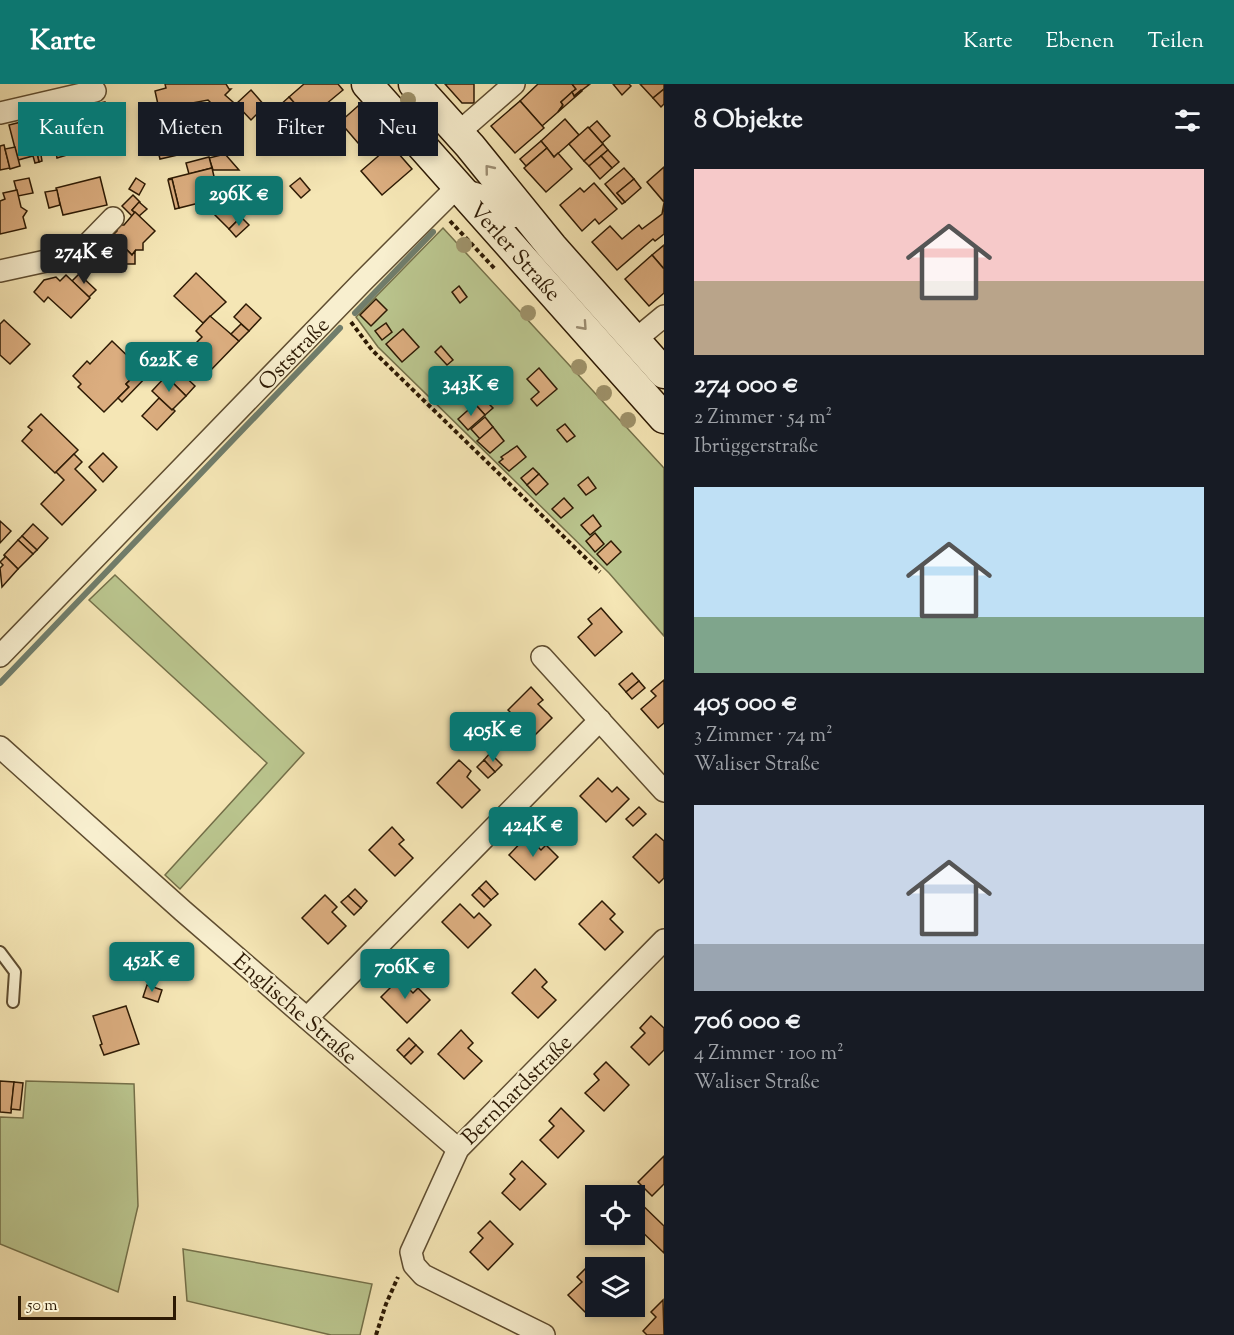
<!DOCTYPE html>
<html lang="de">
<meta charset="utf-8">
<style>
body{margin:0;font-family:"Sorts Mill Goudy",serif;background:#242831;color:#f1f3f6;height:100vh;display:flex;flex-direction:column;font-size:22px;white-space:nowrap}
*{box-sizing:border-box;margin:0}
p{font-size:20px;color:#9ea1a6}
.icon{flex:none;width:33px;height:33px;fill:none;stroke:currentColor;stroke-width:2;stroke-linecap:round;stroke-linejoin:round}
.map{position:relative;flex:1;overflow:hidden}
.sheet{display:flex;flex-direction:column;background:#171b24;width:570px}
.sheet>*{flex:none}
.hud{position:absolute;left:18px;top:18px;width:555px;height:54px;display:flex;gap:12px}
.tools{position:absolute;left:585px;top:1101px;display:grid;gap:12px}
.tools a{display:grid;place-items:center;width:60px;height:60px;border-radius:0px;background:#171b24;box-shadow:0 3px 9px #0003;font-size:30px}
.scale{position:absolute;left:18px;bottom:15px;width:158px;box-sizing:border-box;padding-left:6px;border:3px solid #2d1a04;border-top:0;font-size:16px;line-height:21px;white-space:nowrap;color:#2d1a04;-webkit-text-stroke:4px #f8efcf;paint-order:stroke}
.price{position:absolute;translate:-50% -51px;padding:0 14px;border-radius:6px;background:#0f766e;color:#fff;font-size:20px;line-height:39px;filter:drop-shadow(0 2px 3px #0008)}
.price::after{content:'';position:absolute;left:50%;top:36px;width:18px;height:14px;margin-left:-9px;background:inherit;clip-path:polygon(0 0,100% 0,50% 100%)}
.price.active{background:#222;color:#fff}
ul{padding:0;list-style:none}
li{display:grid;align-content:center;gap:12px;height:318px;padding:0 30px}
li span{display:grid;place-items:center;height:186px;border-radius:0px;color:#555}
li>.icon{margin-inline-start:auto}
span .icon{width:108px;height:108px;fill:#fffc;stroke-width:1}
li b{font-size:26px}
h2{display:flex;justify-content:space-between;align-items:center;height:72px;padding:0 30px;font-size:26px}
.tag{padding:0 21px;border-radius:0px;background:#171b24;box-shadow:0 3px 9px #0003;font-size:21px;line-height:54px}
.tag.active{background:#0f766e;color:#fff}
header{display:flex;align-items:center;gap:36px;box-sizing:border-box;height:84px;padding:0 30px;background:#0f766e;color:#fff}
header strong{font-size:28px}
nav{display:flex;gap:33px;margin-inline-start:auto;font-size:21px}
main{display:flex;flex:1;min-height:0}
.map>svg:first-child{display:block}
.green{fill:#bac58e;stroke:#747049;stroke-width:1.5}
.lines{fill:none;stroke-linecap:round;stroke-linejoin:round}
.stream{stroke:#707d6b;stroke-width:6}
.building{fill:#dbad7f;stroke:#2d1a04;stroke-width:1.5}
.service-casing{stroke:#5f4d30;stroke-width:14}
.minor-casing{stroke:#5f4d30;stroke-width:24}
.secondary-casing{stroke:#2d1a04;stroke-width:33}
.path{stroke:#2d1a04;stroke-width:4;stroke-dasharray:4.5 3;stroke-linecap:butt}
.service{stroke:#f8efcf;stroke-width:10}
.minor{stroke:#f8efcf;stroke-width:21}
.secondary{stroke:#f8efcf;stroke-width:30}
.tree{fill:#9e926a}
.oneway{stroke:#9d8f74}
.labels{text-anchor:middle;stroke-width:4.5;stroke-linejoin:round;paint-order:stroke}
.street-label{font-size:22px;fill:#2d1a04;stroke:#f8efcf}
</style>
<header>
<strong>Karte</strong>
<nav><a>Karte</a><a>Ebenen</a><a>Teilen</a></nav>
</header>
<main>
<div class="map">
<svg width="664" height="1251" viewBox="0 0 664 1251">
<rect width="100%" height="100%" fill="#f5e6b5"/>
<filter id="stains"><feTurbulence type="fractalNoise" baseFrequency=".00333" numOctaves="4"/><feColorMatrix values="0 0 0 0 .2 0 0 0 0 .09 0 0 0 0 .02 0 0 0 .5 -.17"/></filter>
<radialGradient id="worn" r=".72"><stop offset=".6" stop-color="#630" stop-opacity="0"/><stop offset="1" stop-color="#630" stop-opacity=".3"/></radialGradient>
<g class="green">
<path d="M443,144L664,384V552L609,489L378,263L356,233Z"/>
<path d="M115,491L304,669L180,805L165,791L267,679L89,516Z"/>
<path d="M26,997L134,1000L138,1122L118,1208L0,1160V1033L23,1034Z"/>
<path d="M183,1165L372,1200L360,1251H331L187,1217Z"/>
</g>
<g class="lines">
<g class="stream">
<path d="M355,229L433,148"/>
<path d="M0,599L340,244"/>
</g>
</g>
<g class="building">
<path d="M165,0H226L229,5H231L225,11L241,25L196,65L178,71L173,50L183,49L213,21L208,16L181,21L183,30L168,33L166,23L159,25L155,7L166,4Z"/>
<path d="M304,0H338L343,6L308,35L289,13Z"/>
<path d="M445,0H474V19H462Z"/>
<path d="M538,0H572L576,5L561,18L563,21L558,28L542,42L520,17Z"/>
<path d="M572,0H590L574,12L572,8L576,5Z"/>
<path d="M613,0H629L631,2L622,11Z"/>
<path d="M640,0H664V5L653,14Z"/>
<path d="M664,5V20L661,23L653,14Z"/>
<path d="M251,6L265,22L251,36L236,20Z"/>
<path d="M581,6L582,7L558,28L563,21L561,18L572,8L574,12Z"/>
<path d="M289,13L299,24L293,29L295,31L279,45L268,32Z"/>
<path d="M520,17L544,44L515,69L491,42Z"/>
<path d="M105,18L114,53L98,57L100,64H96L86,22Z"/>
<path d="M86,22L96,64L92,65L91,59L75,62L66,27Z"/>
<path d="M358,22L376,43L358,59L340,38Z"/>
<path d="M48,31L56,67L41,71L42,77L39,78L29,36Z"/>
<path d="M565,35L579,51L554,73L541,57Z"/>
<path d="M29,36L39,78L35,79L33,72L18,76L9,41Z"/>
<path d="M597,37L610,52L602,59L589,44Z"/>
<path d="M120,38L124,56L115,59L111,40Z"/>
<path d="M376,43L381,50L370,60H365L361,56Z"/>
<path d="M588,43L603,60L584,77L569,60Z"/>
<path d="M167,44L174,50L178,71L160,75L153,47Z"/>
<path d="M72,49L77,68L67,70L63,52Z"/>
<path d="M381,50L391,61L379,71L370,60Z"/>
<path d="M63,52L67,71L57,74L53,54Z"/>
<path d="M541,57L547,64L526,82L520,75Z"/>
<path d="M603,60L608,66L589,82L584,77Z"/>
<path d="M4,61L10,84L0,86V62Z"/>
<path d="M391,61L412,85L382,111L361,87Z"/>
<path d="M15,63L20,82L10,85L5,65Z"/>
<path d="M547,64L554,73L558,69L572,85L546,108L524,84Z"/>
<path d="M608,66L619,78L612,84L601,72Z"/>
<path d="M225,70L239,86H213L209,74Z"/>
<path d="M601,72L612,84L600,95L589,82Z"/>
<path d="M209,73L212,84L189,90L186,79Z"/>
<path d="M664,83V118L647,98Z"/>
<path d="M212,84L219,114L179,124L172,95H168Z"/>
<path d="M624,84L634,95L617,109L625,118L622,120L605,100Z"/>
<path d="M100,93L107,121L63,131L56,104Z"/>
<path d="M29,94L33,109L18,112L14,97Z"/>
<path d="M136,94L145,100L139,111L129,105Z"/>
<path d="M300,94L310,106L301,114L290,102Z"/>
<path d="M172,95L179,124L175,125L168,96Z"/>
<path d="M634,95L641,104L625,118L617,109Z"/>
<path d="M594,99L617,125L599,140L595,135L582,147L560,121L580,104L584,108Z"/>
<path d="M17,106L21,123L27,127L23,133L26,144L0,150V117L5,115L3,109Z"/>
<path d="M57,106L60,121L49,124L45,108Z"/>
<path d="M229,106L248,126L229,145L203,119L219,114L218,108Z"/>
<path d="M133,111L140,118L132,126L135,129L132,132L122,122Z"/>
<path d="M139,118L147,125L139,132L132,126Z"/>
<path d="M664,119V150L655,157L653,155L617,186L592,158L610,142L622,155L639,141L642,145L662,130Z"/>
<path d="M135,128L155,147L143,159V166H136L132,171L127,166H117V156L112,152L117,147V141H124Z"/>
<path d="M241,133L249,141L236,153L229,145Z"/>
<path d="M664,161V185L652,171Z"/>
<path d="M117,166H127L132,171L135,167V180H117Z"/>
<path d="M652,171L664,185V209L649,222L625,195Z"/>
<path d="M196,189L226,218L203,239L174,212Z"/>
<path d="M79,190L96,206L89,213L72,197Z"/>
<path d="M66,191L90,214L71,234L48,213L44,218L34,208L44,196L56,193L60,197Z"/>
<path d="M459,202L467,213L460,219L452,208Z"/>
<path d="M376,215L387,226L371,242L360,231Z"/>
<path d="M246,220L261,234L249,247L234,233Z"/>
<path d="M210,232L239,257L210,287L189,266L202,253L196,247Z"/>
<path d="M4,236L30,260L10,280L0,271V240Z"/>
<path d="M386,239L392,248L382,256L375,247Z"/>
<path d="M241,240L249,247L239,257L231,250Z"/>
<path d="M403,245L419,263L402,278L386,260Z"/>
<path d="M112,257L141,285L126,300L129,303L104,328L78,303L81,300L73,292L87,277L90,280Z"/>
<path d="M441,262L453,276L447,281L435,268Z"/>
<path d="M130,270L150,289L122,318L118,314L129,303L126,300L141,285L128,272Z"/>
<path d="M176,284L195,302L186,312L167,293Z"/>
<path d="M539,284L557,305L537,322L531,315L539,308L527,295Z"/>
<path d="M166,292L186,312L172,326L152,307Z"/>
<path d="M159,314L172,326L173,325L175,327L157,346L142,332Z"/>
<path d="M483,314L493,324L485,331L476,321Z"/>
<path d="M475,320L485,331L468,346L458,335Z"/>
<path d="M41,330L78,366L55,389L22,357L32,346L28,343Z"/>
<path d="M485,333L493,343L480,355L471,345Z"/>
<path d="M565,340L575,352L567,358L557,346Z"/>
<path d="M493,343L504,357L490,369L477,357Z"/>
<path d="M517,362L526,373L509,387L499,378L503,375L501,373Z"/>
<path d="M103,369L117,383L103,398L89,383Z"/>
<path d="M74,370L82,378L75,385L96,406L62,441L41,420L64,396L56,388Z"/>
<path d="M533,384L539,390L527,401L521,394Z"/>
<path d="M539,390L548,400L536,411L527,401Z"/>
<path d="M588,393L596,404L586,411L578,401Z"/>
<path d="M564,414L573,424L561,434L552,425Z"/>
<path d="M593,431L601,442L590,451L581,441Z"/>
<path d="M0,437L11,447L0,459Z"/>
<path d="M33,440L48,454L37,466L22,452Z"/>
<path d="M595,449L604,460L595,468L586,457Z"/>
<path d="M22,452L37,466L33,470L18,456Z"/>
<path d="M18,456L33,470L18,485L4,471Z"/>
<path d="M611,457L621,468L607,481L597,470Z"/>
<path d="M4,471L18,485L2,503L0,484L3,481L0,478L5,473Z"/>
<path d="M601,524L622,548L595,572L578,553L592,540L588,535Z"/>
<path d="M632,589L639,597L626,608L619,600Z"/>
<path d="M664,596V639L658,644L641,625L656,612L651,607Z"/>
<path d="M639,597L645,604L632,615L626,608Z"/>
<path d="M531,603L543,616L538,620L552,634L534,652L508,626Z"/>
<path d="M490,669L502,681L495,688L484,676Z"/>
<path d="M459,676L471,687L467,693L480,706L462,724L437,699Z"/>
<path d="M484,676L495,688L488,694L477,683Z"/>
<path d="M598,694L612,708L617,703L629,715L606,738L580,712Z"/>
<path d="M639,723L646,730L633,742L626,735Z"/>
<path d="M392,743L404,756L399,760L413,774L395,792L369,766Z"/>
<path d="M656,750L664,757V794L659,799L633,773Z"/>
<path d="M527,752L541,766L546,761L558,773L535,796L509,771Z"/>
<path d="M486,797L498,810L491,816L479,804Z"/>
<path d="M479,804L491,816L484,823L472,811Z"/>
<path d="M355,805L367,817L361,824L348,812Z"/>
<path d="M325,811L337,823L332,828L346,842L328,860L302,834Z"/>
<path d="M348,812L361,824L354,831L341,818Z"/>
<path d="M602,817L615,830L610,835L623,848L605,866L579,840Z"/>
<path d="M460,820L474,834L479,829L491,841L468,864L442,838Z"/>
<path d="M535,885L547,898L542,903L556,916L538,934L512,909Z"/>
<path d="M399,895L413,909L418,904L430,916L407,939L381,913Z"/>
<path d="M147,901L162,906L158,918L143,913Z"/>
<path d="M126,922L139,960L104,971L100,961L102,960L93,932Z"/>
<path d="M651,932L664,944V966L649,981L631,963L645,949L640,944Z"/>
<path d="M461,946L473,959L468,964L482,977L464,995L438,970Z"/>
<path d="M409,954L416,961L404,973L397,966Z"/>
<path d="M416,961L423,968L411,980L404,973Z"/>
<path d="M606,978L629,1001L604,1027L585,1009L599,996L594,990Z"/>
<path d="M0,997L14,998L11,1029L0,1028Z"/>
<path d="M14,998L23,999L20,1026L11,1025Z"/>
<path d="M561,1024L584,1047L558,1074L540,1056L554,1042L549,1037Z"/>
<path d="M664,1072V1100L652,1112L638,1098Z"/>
<path d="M522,1077L546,1100L520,1126L502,1109L515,1095L510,1090Z"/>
<path d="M634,1113L664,1142V1169L634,1140Z"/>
<path d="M490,1137L513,1160L488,1186L470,1168L483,1154L478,1149Z"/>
<path d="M589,1181L596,1187V1220L586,1229L568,1211L582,1198L577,1193Z"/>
<path d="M663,1216L664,1251H647L643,1247L656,1233L651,1228Z"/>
</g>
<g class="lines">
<g class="service-casing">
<path id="service" d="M0,868L15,888L13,918"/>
</g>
<g class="minor-casing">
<g id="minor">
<path d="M0,29L95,7"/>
<path d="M458,49L514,0"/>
<path d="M0,187L78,170L113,134"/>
<path d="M635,256L664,232"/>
<path d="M0,572L362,198L449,111L460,105L498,116L513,133"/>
<path d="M542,573L664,707"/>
<path d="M0,663L183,827L458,1065"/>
<path d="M307,934L600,636"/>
<path d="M544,1251L423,1191L414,1181L411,1168L458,1065L664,856"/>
</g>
</g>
<g class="secondary-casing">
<g id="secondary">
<path d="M367,0L664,334"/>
<path d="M414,0L470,62L552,163L664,289"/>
</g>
</g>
<g class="path">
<path d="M450,137L496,186"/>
<path d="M351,238L372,266L600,488"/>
<path d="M376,1251L386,1220L398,1193"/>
</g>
<use href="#service" class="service"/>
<use href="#minor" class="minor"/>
<use href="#secondary" class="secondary"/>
</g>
<g class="tree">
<circle cx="408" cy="16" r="8"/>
<circle cx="464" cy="161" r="8"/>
<circle cx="528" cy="229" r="8"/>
<circle cx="579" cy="283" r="8"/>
<circle cx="604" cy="309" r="8"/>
<circle cx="628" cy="336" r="8"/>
</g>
<defs><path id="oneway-chevron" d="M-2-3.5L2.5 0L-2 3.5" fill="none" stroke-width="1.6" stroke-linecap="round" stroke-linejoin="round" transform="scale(1.5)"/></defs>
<g class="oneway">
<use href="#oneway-chevron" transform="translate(489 85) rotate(-129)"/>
<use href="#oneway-chevron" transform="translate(583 242) rotate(48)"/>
</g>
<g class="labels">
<g class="street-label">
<text transform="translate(516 167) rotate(48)" y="8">Verler Straße</text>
<text transform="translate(293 269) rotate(-46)" y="8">Oststraße</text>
<text transform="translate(296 924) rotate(41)" y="8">Englische Straße</text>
<text transform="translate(516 1005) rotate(-45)" y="8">Bernhardstraße</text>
</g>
</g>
<rect width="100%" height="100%" filter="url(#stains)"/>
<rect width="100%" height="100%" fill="url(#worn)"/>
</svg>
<div class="tools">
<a><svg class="icon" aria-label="locate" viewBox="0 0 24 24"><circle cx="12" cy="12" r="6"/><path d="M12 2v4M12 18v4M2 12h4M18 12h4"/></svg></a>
<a><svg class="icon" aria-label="layers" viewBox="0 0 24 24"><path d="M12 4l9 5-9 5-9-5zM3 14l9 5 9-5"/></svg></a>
</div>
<div class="scale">50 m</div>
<b class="price" style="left:239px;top:143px">296K €</b>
<b class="price active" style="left:84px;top:201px">274K €</b>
<b class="price" style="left:169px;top:309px">622K €</b>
<b class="price" style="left:471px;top:333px">343K €</b>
<b class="price" style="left:493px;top:679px">405K €</b>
<b class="price" style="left:533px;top:774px">424K €</b>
<b class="price" style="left:152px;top:909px">452K €</b>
<b class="price" style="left:405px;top:916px">706K €</b>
<div class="hud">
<a class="tag active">Kaufen</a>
<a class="tag">Mieten</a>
<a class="tag">Filter</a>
<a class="tag">Neu</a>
</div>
</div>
<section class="sheet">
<h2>8 Objekte<svg class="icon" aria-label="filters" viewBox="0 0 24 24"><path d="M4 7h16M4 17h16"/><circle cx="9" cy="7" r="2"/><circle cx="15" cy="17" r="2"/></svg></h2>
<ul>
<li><span style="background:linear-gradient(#f6c9c9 60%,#b9a48a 0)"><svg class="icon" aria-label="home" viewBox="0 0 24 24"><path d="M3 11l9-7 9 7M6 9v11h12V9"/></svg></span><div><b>274 000 €</b><p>2 Zimmer · 54 m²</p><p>Ibrüggerstraße</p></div></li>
<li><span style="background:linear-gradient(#bfe0f5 70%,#7fa58c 0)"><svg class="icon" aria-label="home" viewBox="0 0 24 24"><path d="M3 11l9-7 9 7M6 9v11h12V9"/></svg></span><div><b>405 000 €</b><p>3 Zimmer · 74 m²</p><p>Waliser Straße</p></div></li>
<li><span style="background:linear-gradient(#c9d6e8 75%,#9aa5b1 0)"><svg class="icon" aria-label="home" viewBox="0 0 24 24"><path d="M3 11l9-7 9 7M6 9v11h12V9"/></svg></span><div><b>706 000 €</b><p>4 Zimmer · 100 m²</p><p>Waliser Straße</p></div></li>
</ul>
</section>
</main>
